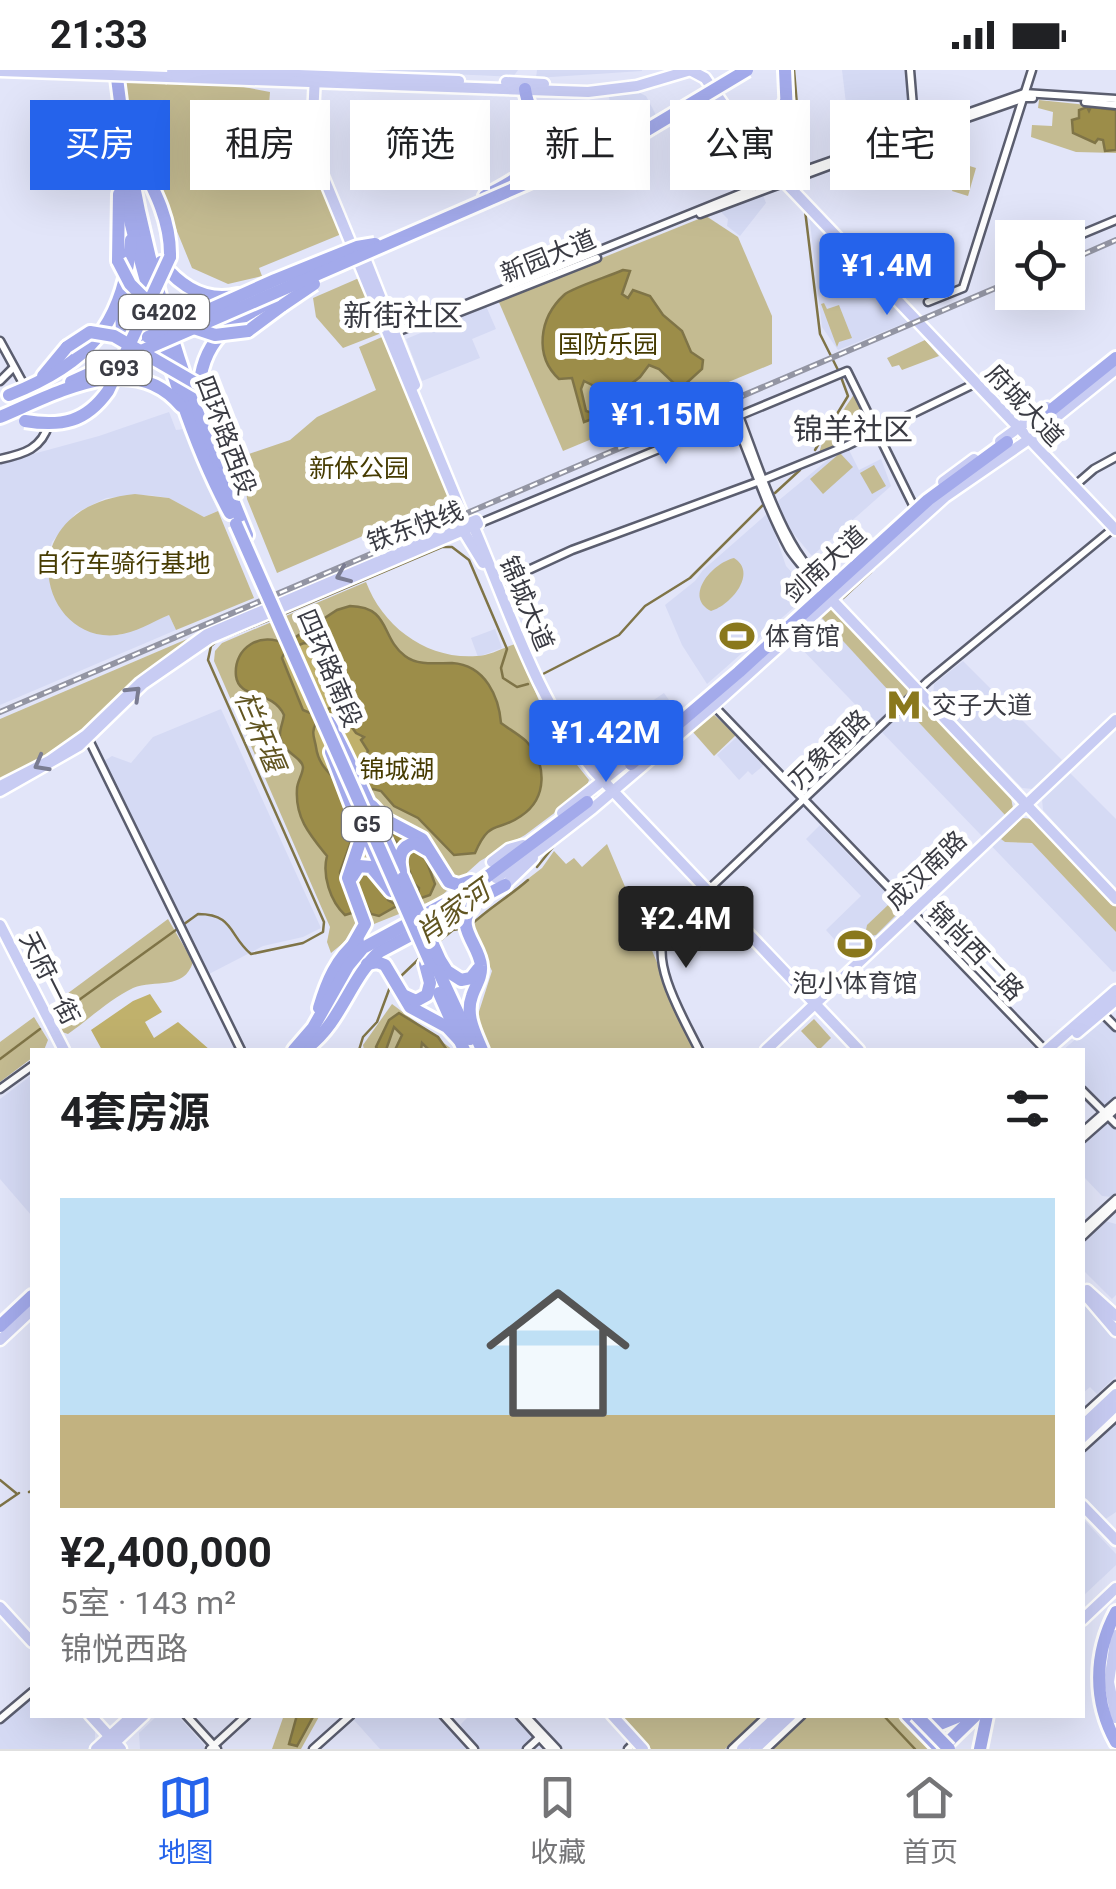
<!DOCTYPE html>
<html lang="zh">
<meta charset="utf-8">
<style>
body{margin:0;font-family:Roboto,"Noto Sans SC",sans-serif;background:#f2f2f2;color:#202124;height:100vh;display:flex;flex-direction:column;font-size:38px;white-space:nowrap}
*{box-sizing:border-box;margin:0}
p{font-size:32px;color:#757577}
.icon{flex:none;width:55px;height:55px;fill:none;stroke:currentColor;stroke-width:2;stroke-linecap:round;stroke-linejoin:round}
.map{position:relative;flex:1;overflow:hidden}
.side{position:absolute;left:30px;top:978px;width:1055px;height:670px;display:flex;flex-direction:column;background:#fff;border-radius:0px;box-shadow:0 10px 40px #0002}
.side>*{flex:none}
.guide{position:absolute;left:30px;top:30px;width:1058px;height:90px;display:flex;gap:20px}
.tools{position:absolute;left:995px;top:150px;display:grid;gap:20px}
.tools a{display:grid;place-items:center;width:90px;height:90px;border-radius:0px;background:#fff;box-shadow:0 10px 40px #0002;font-size:50px}
.price{position:absolute;translate:-50% -85px;padding:0 22px;border-radius:10px;background:#2563eb;color:#fff;font-size:32px;line-height:65px;filter:drop-shadow(0 2px 5px #0008)}
.price::after{content:'';position:absolute;left:50%;top:60px;width:30px;height:22px;margin-left:-15px;background:inherit;clip-path:polygon(0 0,100% 0,50% 100%)}
.price.selected{background:#222;color:#fff}
ul{padding:0;list-style:none}
li{display:grid;align-content:center;gap:20px;height:530px;padding:0 30px}
li+li{border-top:2px solid #e0e0e0}
li span{display:grid;place-items:center;height:310px;border-radius:0px;color:#555}
li>.icon{margin-inline-start:auto}
span .icon{width:180px;height:180px;fill:#fffc;stroke-width:1}
li b{font-size:42px}
h2{display:flex;justify-content:space-between;align-items:center;height:120px;padding:0 30px;font-size:42px}
.pill{padding:0 35px;border-radius:0px;background:#fff;box-shadow:0 10px 40px #0002;font-size:35px;line-height:90px}
.pill.selected{background:#2563eb;color:#fff}
.status{display:flex;justify-content:space-between;align-items:center;height:70px;padding:0 50px;background:#fff;direction:ltr}
.status svg{height:28px;fill:currentColor}
.dock{display:flex;justify-content:space-around;align-items:center;height:140px;border-top:2px solid #e0e0e0;background:#fff;font-size:28px;color:#757577}
.dock a{display:grid;justify-items:center;gap:5px}
.dock .selected{color:#2563eb}
.map>svg:first-child{display:block}
.built{fill:#d5daf4}
.green{fill:#c4bb91}
.forest{fill:#c0b16c}
.water{fill:#9c8d49;stroke:#7f7447;stroke-width:2.5;fill-rule:evenodd}
.lines{fill:none;stroke-linecap:round;stroke-linejoin:round}
.stream{stroke:#7f7447;stroke-width:2.5}
.major-tunnel{stroke:#c0c3d5;stroke-width:10;stroke-dasharray:10 5;stroke-linecap:butt}
.highway-tunnel{stroke:#c0c3d5;stroke-width:12;stroke-dasharray:12 6;stroke-linecap:butt}
.minor-casing{stroke:#5b5e6f;stroke-width:11}
.major-casing{stroke:#fff;stroke-width:15}
.highway-casing{stroke:#fff;stroke-width:18}
.minor{stroke:#fff;stroke-width:6}
.major{stroke:#c8ccf3;stroke-width:10}
.highway{stroke:#a3aaeb;stroke-width:12}
.rail-casing{stroke:#9395a3;stroke-width:6}
.rail{stroke:#fff;stroke-width:2.5;stroke-dasharray:8;stroke-linecap:butt}
.major-bridge-casing{stroke:#fff;stroke-width:15;stroke-linecap:butt}
.highway-bridge-casing{stroke:#fff;stroke-width:18;stroke-linecap:butt}
.major-bridge{stroke:#c8ccf3;stroke-width:10}
.highway-bridge{stroke:#a3aaeb;stroke-width:12}
.oneway{stroke:#7a7c92}
.labels{text-anchor:middle;stroke-width:10;stroke-linejoin:round;paint-order:stroke}
.shield{fill:#fff;stroke:#75767b;stroke-width:2.5}
.shield-label{font-size:22px;font-weight:bold;fill:#3a3b43}
.street-label{font-size:25px;fill:#3a3b43;stroke:#fff}
.park-label{font-size:25px;fill:#463b01;stroke:#fff}
.poi-label{font-size:25px;fill:#3a3b43;stroke:#fff;text-anchor:start}
.water-label{font-size:28px;font-style:italic;fill:#615521;stroke:#fff}
.quarter-label{font-size:30px;fill:#3a3b43;stroke:#fff}
</style>
<div class="status"><b>21:33</b><svg viewBox="0 0 49 12"><path d="M0 12V9h3v3zM5 12V6h3v6zM10 12V3h3v9zM15 12V0h3v12zM26 1h20v11H26zM47 4h2v5h-2z"/></svg></div>
<div class="map">
<svg width="1116" height="1679" viewBox="0 0 1116 1679">
<rect width="100%" height="100%" fill="#e2e5f9"/>
<g class="built">
<path d="M370,0H518L513,7Z"/>
<path d="M537,0H642V1L536,8Z"/>
<path d="M842,0H907L910,51L851,75Z"/>
<path d="M638,22L646,26L657,47L616,65L609,27Z"/>
<path d="M763,125L766,133L740,166L727,156L728,149L721,142Z"/>
<path d="M809,144L910,251L838,280L822,257Z"/>
<path d="M486,236L496,259L472,269L480,288L422,311L406,269Z"/>
<path d="M169,342L176,360L184,359L218,441L204,447L169,428L148,425L106,428L76,443L52,472L46,491L48,504L65,543L99,564L119,565L169,545L176,560L0,635V393L99,366Z"/>
<path d="M849,380L859,400L881,389L891,416L812,486L788,457L778,431L836,383Z"/>
<path d="M768,443L786,496L795,506L787,514L801,531L707,614L682,575L665,535L695,511L703,500Z"/>
<path d="M821,547L1005,745L991,759L1005,772L1032,773L1116,862V901L1113,902L794,571Z"/>
<path d="M495,559L502,578L478,587L471,568Z"/>
<path d="M963,591L1062,690L1033,719L1022,718L933,626L934,614Z"/>
<path d="M664,623L678,643L649,668L633,644Z"/>
<path d="M221,639L321,858L303,867L263,876L209,904L104,691L112,686L131,693L153,667Z"/>
<path d="M737,667L763,696L752,705L748,701L739,710L717,685Z"/>
<path d="M1069,702L1116,749V821L1043,740L1042,729Z"/>
<path d="M820,755L905,843L854,891L826,860L861,826L806,769Z"/>
<path d="M1099,949L1106,950L1116,961V1028L1108,1035L1102,1034L1083,1014L1082,980H1063Z"/>
<path d="M32,1005V1146L0,1109V1029Z"/>
<path d="M1106,1051L1116,1059V1123L1112,1127L1102,1126L1083,1106L1082,1072Z"/>
<path d="M1105,1151L1116,1154V1225L1112,1229L1083,1200V1172Z"/>
<path d="M1082,1232L1116,1268V1306L1097,1324L1090,1317L1083,1323Z"/>
<path d="M1116,1349V1442L1104,1450L1083,1428L1082,1381Z"/>
<path d="M1083,1449L1116,1484V1495L1083,1526Z"/>
<path d="M32,1624V1645H82L95,1659V1672L88,1679H0V1652Z"/>
<path d="M158,1645H177L204,1675V1679H140L139,1663Z"/>
<path d="M360,1645H437L469,1679H380L354,1650Z"/>
<path d="M470,1645H516L534,1665L532,1670L523,1679H479L462,1660L461,1654Z"/>
</g>
<g class="green">
<path d="M122,9L233,15L270,22L268,47L300,48L307,52L309,82L344,163L259,198L262,206L228,214L192,198L163,127L138,87Z"/>
<path d="M1039,30L1116,38V83L1076,82L1031,67L1032,55L1052,56L1053,42L1038,38Z"/>
<path d="M960,93L976,98L968,126L952,121Z"/>
<path d="M706,146L738,167L772,246V294L563,381L498,230Z"/>
<path d="M359,208L379,264L343,278L316,247L313,228Z"/>
<path d="M824,233L827,239L839,235L852,268L839,272L837,277L821,234Z"/>
<path d="M382,267L449,425L444,431L277,503L247,429L243,386L290,370L317,347L376,320L359,277Z"/>
<path d="M925,270L939,286L902,300L899,295L892,297L887,288Z"/>
<path d="M855,323L868,349L869,359L819,383L823,370Z"/>
<path d="M840,383L853,397L823,424L810,409Z"/>
<path d="M874,395L886,416L872,424L860,403Z"/>
<path d="M135,424L169,428L204,447L218,441L254,528L176,560L169,545C152,552 135,563 117,565C39,574 6,437 135,424Z"/>
<path d="M734,488C758,503 731,535 711,541C683,527 712,493 734,488Z"/>
<path d="M366,512C383,557 427,590 477,586C489,586 503,578 515,574L554,666L589,710L585,720L525,765L480,791L439,828L359,860L331,883L327,872L330,857L214,591L215,581L222,573Z"/>
<path d="M834,537L908,617L907,627L900,633L821,547Z"/>
<path d="M187,569L67,675L0,709V649Z"/>
<path d="M928,634L1010,723L1013,738L1005,745L910,643L918,636Z"/>
<path d="M712,643L736,665L714,686L692,661Z"/>
<path d="M633,644L649,668L610,701H605L582,679Z"/>
<path d="M1022,748L1034,749L1116,833V862L1032,773L1005,772L1001,769Z"/>
<path d="M607,774L694,980H485L475,954L492,901L471,858L485,842L542,798L554,781L566,794L574,788L582,797Z"/>
<path d="M888,835L896,836L897,844L876,865L871,866L866,860L867,855Z"/>
<path d="M711,841L728,860L715,872L698,853Z"/>
<path d="M168,849L193,892C184,921 155,909 133,918C110,929 88,950 68,964L59,961L48,938Z"/>
<path d="M392,934L453,980H364L363,975Z"/>
<path d="M34,947L48,970L44,980H32V988L0,1012V972Z"/>
<path d="M814,949L831,968L819,980L801,961Z"/>
<path d="M284,1645H320L301,1679H272Z"/>
<path d="M619,1645H761L725,1679H651Z"/>
<path d="M806,1645H901L931,1679H770Z"/>
</g>
<g class="forest">
<path d="M304,573L312,574L337,636L315,646L303,640L282,588L286,580Z"/>
<path d="M341,642L364,668L362,670L368,682C365,693 372,703 369,713L348,725C332,704 301,682 316,653Z"/>
<path d="M150,924L162,942L145,952L154,968L178,952L210,980H102L91,960L133,931Z"/>
</g>
<g class="water">
<path d="M1087,37L1089,41L1091,37L1116,40V80L1105,81L1103,70L1098,69L1095,73L1073,63L1072,50L1079,48V40Z"/>
<path d="M623,200L630,201L622,224L628,228L633,220L650,226L663,245L682,261L691,282L703,290L702,299L680,319L659,299L649,295L640,307L622,321L620,334L611,342L584,352L572,308L559,309C534,286 539,248 564,225C571,218 610,206 623,200ZM584,311L610,324L608,333L592,343L586,341L581,319Z"/>
<path d="M350,536C391,537 380,567 405,586C418,596 436,593 452,593C486,595 499,628 501,653C509,659 518,664 526,671C547,693 548,728 521,746C497,763 490,748 475,783L454,785L418,748L394,736L381,721L373,719L351,730L354,763L340,802L342,814L355,842L345,845C330,831 322,805 327,786C310,765 295,748 297,719C297,712 303,704 303,697C302,687 283,683 280,667C279,660 283,653 284,645C272,619 239,630 236,606C233,577 262,561 285,574L337,540ZM304,573L312,574L337,635L315,645L303,640L282,588L286,580ZM341,642L356,663L364,667L361,670L368,681C361,689 372,703 369,713L348,725C336,706 319,700 316,677C314,666 311,663 316,653Z"/>
<path d="M393,757L424,784L435,814L430,825L395,837L379,846L371,844L355,813L359,804L368,799L386,816L411,805L406,792L408,783L392,768ZM412,812L419,818L418,824L395,834L388,830V821Z"/>
<path d="M399,943L438,967L447,980H429L422,973L421,980H395L402,965L394,957L386,980H378L376,977L389,950Z"/>
<path d="M297,1645H314L297,1676L289,1674Z"/>
</g>
<g class="lines">
<g class="stream">
<path d="M794,0L802,94"/>
<path d="M805,140L820,264L838,300"/>
<path d="M815,380L848,326L841,307"/>
<path d="M1012,387L1024,379"/>
<path d="M775,423L800,400"/>
<path d="M875,498L883,490"/>
<path d="M843,528L871,502"/>
<path d="M284,544L442,477H452L469,490L507,579L501,598L503,608L517,617L528,614"/>
<path d="M541,605L619,565L645,536L690,508L764,434"/>
<path d="M556,774L561,769"/>
<path d="M537,797L553,777"/>
<path d="M471,855C489,838 510,826 528,810"/>
<path d="M437,873L453,860L459,859"/>
<path d="M400,907L423,885"/>
<path d="M54,948L198,844C234,844 229,866 251,884L303,873L323,862L324,852L208,590L211,576L217,571L272,549"/>
<path d="M359,980L363,967L377,952L390,917"/>
<path d="M0,989L40,959"/>
<path d="M0,1410L16,1423"/>
<path d="M29,1422L32,1421"/>
<path d="M0,1436L19,1423"/>
<path d="M883,1645L915,1679"/>
</g>
<path class="major-tunnel" d="M467,441L475,459"/>
<g class="highway-tunnel">
<path d="M1008,376L1048,347"/>
<path d="M587,732L625,699"/>
</g>
<g class="minor-casing">
<g id="minor">
<path d="M910,0L915,61"/>
<path d="M1085,32L1116,35"/>
<path d="M898,72L1025,28H1033"/>
<path d="M791,105L1024,23L1116,29"/>
<path d="M700,144L853,87"/>
<path d="M1068,170L1116,150"/>
<path d="M928,232L963,218L1032,0"/>
<path d="M427,255L597,188"/>
<path d="M392,264L779,108"/>
<path d="M0,271L24,315"/>
<path d="M0,311L13,298"/>
<path d="M739,346C754,382 791,508 832,512"/>
<path d="M734,348C752,392 767,438 789,479C798,494 817,508 817,525"/>
<path d="M0,389C24,384 42,379 49,353"/>
<path d="M1079,412L1094,399L1116,387"/>
<path d="M478,454L847,301L914,437"/>
<path d="M498,514L572,480L760,411L846,376L976,313"/>
<path d="M714,636L1045,980"/>
<path d="M87,666L241,980"/>
<path d="M708,820L928,611L1115,457"/>
<path d="M1102,943L1116,957"/>
<path d="M699,980C685,951 649,892 666,863C675,847 692,835 705,823"/>
<path d="M0,1019L32,996"/>
<path d="M1082,1020L1116,1054"/>
<path d="M1082,1062L1116,1032"/>
<path d="M1082,1069L1116,1039"/>
<path d="M1082,1160L1116,1129"/>
<path d="M1082,1167L1116,1135"/>
<path d="M1082,1346L1116,1315"/>
<path d="M1082,1378L1116,1347"/>
<path d="M186,1645L217,1679"/>
<path d="M443,1645L474,1679"/>
<path d="M519,1645L550,1679"/>
<path d="M525,1645L557,1679"/>
<path d="M0,1649L32,1622"/>
<path d="M210,1679L247,1645"/>
<path d="M313,1679L351,1645"/>
<path d="M527,1679L541,1666"/>
<path d="M628,1679L632,1675"/>
<path d="M732,1679L768,1645"/>
<path d="M766,1679L802,1645"/>
</g>
</g>
<g class="major-casing">
<g id="major">
<path d="M165,0L459,11"/>
<path d="M690,0L705,8L741,60L780,107L1116,460"/>
<path d="M315,6L312,67L323,106L462,443"/>
<path d="M167,7L588,22L637,16L691,0"/>
<path d="M506,12L544,14"/>
<path d="M361,178L415,315"/>
<path d="M1000,371L1047,337"/>
<path d="M943,412L974,389"/>
<path d="M461,457L483,493"/>
<path d="M475,460C510,542 537,631 594,701L859,980"/>
<path d="M832,530L1116,829"/>
<path d="M0,716L49,691L86,665L140,613L207,564L476,450L478,454L210,568L143,614L79,676L0,721"/>
<path d="M562,743L635,685"/>
<path d="M492,792L509,779L523,775"/>
<path d="M496,808L539,780L593,738L713,636L945,427L1029,369L1116,299"/>
<path d="M505,815L533,788"/>
<path d="M0,855L64,980"/>
<path d="M1077,963L1116,930"/>
<path d="M766,980L1116,650"/>
<path d="M1047,980L1116,920"/>
<path d="M1087,1220L1116,1246"/>
<path d="M1082,1221L1116,1261"/>
<path d="M0,1270L32,1240"/>
<path d="M1082,1356L1116,1324"/>
<path d="M1082,1368L1116,1336"/>
<path d="M1082,1435L1116,1470"/>
<path d="M0,1537L32,1572"/>
<path d="M1082,1550L1116,1518"/>
<path d="M1116,1565L1109,1612L1116,1648"/>
<path d="M90,1645L121,1679"/>
<path d="M612,1645L643,1679"/>
<path d="M96,1679L133,1645"/>
<path d="M108,1679L144,1645"/>
<path d="M742,1679L778,1645"/>
<path d="M755,1679L791,1645"/>
</g>
</g>
<g class="highway-casing">
<g id="highway">
<path d="M116,0C128,110 154,218 190,322C207,370 228,417 247,465"/>
<path d="M785,0L790,110"/>
<path d="M116,52C116,105 132,160 146,211C168,290 191,371 230,443"/>
<path d="M539,58C570,98 591,68 627,65"/>
<path d="M748,62C768,65 781,53 784,34"/>
<path d="M131,75C149,111 171,145 170,187"/>
<path d="M485,126C509,113 544,99 539,65C536,49 527,36 525,19"/>
<path d="M118,191L119,124"/>
<path d="M161,192C180,216 206,233 238,225"/>
<path d="M248,261L283,235"/>
<path d="M140,269L129,267L122,260L121,242C132,231 144,231 151,247"/>
<path d="M43,306L67,277"/>
<path d="M71,312L102,298"/>
<path d="M199,323C201,266 233,252 279,227"/>
<path d="M9,325C88,294 124,255 131,170"/>
<path d="M1045,345L1116,288"/>
<path d="M221,346L223,393"/>
<path d="M0,347C55,324 133,278 181,336"/>
<path d="M329,652C357,703 377,756 403,808"/>
<path d="M331,682L360,758V772L348,808L365,854L353,875"/>
<path d="M631,694L739,602L928,430L1007,372"/>
<path d="M372,736L384,749L422,769L449,812L459,815L471,811"/>
<path d="M364,759L384,805"/>
<path d="M401,801C398,788 400,776 415,773L427,780"/>
<path d="M352,807L359,796L371,797L391,821"/>
<path d="M472,838C454,856 480,876 481,896C482,908 475,916 472,926C465,945 475,963 482,980"/>
<path d="M440,890L447,901L461,910L471,908L478,899"/>
<path d="M367,894L377,892L385,895L410,937L447,957L460,971"/>
<path d="M436,896L470,969"/>
<path d="M439,923L464,980"/>
<path d="M405,926L416,931L427,925L430,913L425,894"/>
<path d="M319,938C327,911 336,889 358,871"/>
<path d="M308,977C341,952 350,909 379,882L505,815"/>
<path d="M294,980L313,958L348,896L363,878L468,821L587,732"/>
<path d="M0,1256L32,1226"/>
<path d="M1116,1542C1094,1583 1093,1631 1116,1672"/>
<path d="M907,1645L940,1679"/>
<path d="M921,1645L940,1654L962,1645"/>
<path d="M941,1679L976,1645"/>
<path d="M980,1679L987,1645"/>
</g>
</g>
<use href="#minor" class="minor"/>
<use href="#major" class="major"/>
<use href="#highway" class="highway"/>
<g class="rail-casing">
<g id="rail">
<path d="M1068,191L1116,170"/>
<path d="M0,642L1012,211"/>
</g>
</g>
<use href="#rail" class="rail"/>
<g class="major-bridge-casing">
<path id="major-bridge" d="M0,1L167,7"/>
</g>
<g class="highway-bridge-casing">
<g id="highway-bridge">
<path d="M118,191L130,214L142,226L194,258L215,265L248,261"/>
<path d="M283,235L314,214"/>
<path d="M148,267L275,210L357,177L375,174"/>
<path d="M67,277L90,262L114,266L204,318L214,330L221,346"/>
<path d="M102,298L642,63L747,0"/>
<path d="M25,351C62,357 86,352 108,321L170,187"/>
<path d="M236,454L430,892"/>
<path d="M403,808L440,890"/>
<path d="M916,1645L949,1679"/>
</g>
</g>
<use href="#major-bridge" class="major-bridge"/>
<use href="#highway-bridge" class="highway-bridge"/>
</g>
<defs><path id="oneway-chevron" d="M-2-3.5L2.5 0L-2 3.5" fill="none" stroke-width="1.6" stroke-linecap="round" stroke-linejoin="round" transform="scale(2.5)"/></defs>
<g class="oneway">
<use href="#oneway-chevron" transform="translate(343 505) rotate(157)"/>
<use href="#oneway-chevron" transform="translate(134 623) rotate(-44)"/>
<use href="#oneway-chevron" transform="translate(41 694) rotate(151)"/>
</g>
<defs>
<g id="stadium-bare" transform="scale(2.7)"><path d="M0-5a6.5 5 0 1 0 0 10a6.5 5 0 1 0 0-10ZM-3.5-1.8h7v3.6h-7Z" fill="#8a781c" stroke="#fff" stroke-width="2.5" paint-order="stroke"/></g>
<g id="metro-bare" transform="scale(2.7)"><path d="M-5.5 5V-5H-3L0 0L3-5H5.5V5H3V-.5L0 4L-3-.5V5Z" fill="#8a781c" stroke="#fff" stroke-width="2.5" paint-order="stroke"/></g>
</defs>
<g fill-rule="evenodd">
<use href="#stadium-bare" x="737" y="566"/>
<use href="#metro-bare" x="904" y="635"/>
<use href="#stadium-bare" x="855" y="874"/>
</g>
<g class="labels">
<g class="shield">
<rect x="119" y="225" width="90" height="34" rx="8"/>
<rect x="86.5" y="281" width="65" height="34" rx="8"/>
<rect x="342" y="737" width="50" height="34" rx="8"/>
</g>
<g class="shield-label">
<text x="164" y="250">G4202</text>
<text x="119" y="306">G93</text>
<text x="367" y="762">G5</text>
</g>
<g class="street-label">
<text transform="translate(548 186) rotate(-22)" y="9">新园大道</text>
<text transform="translate(1025 335) rotate(47)" y="9">府城大道</text>
<text transform="translate(226 365) rotate(69)" y="9">四环路西段</text>
<text transform="translate(415 456) rotate(-20)" y="9">铁东快线</text>
<text transform="translate(825 494) rotate(-42)" y="9">剑南大道</text>
<text transform="translate(527 533) rotate(67)" y="9">锦城大道</text>
<text transform="translate(330 598) rotate(67)" y="9">四环路南段</text>
<text transform="translate(829 679) rotate(-44)" y="9">万象南路</text>
<text transform="translate(926 800) rotate(-44)" y="9">成汉南路</text>
<text transform="translate(976 881) rotate(46)" y="9">锦尚西二路</text>
<text transform="translate(50 908) rotate(63)" y="9">天府一街</text>
</g>
<g class="park-label">
<text x="608" y="283">国防乐园</text>
<text x="359" y="407">新体公园</text>
<text x="123" y="502">自行车骑行基地</text>
<text x="397" y="708">锦城湖</text>
</g>
<g class="poi-label">
<text x="765" y="575">体育馆</text>
<text x="932" y="644">交子大道</text>
<text x="855" y="922" text-anchor="middle">泡小体育馆</text>
</g>
<g class="water-label">
<text transform="translate(260 661) rotate(67)" y="10">栏杆堰</text>
<text transform="translate(452 842) rotate(-36)" y="10">肖家河</text>
</g>
<g class="quarter-label">
<text x="403" y="256">新街社区</text>
<text x="853" y="370">锦羊社区</text>
</g>
</g>
</svg>
<div class="tools">
<a><svg class="icon" aria-label="locate" viewBox="0 0 24 24"><circle cx="12" cy="12" r="6"/><path d="M12 2v4M12 18v4M2 12h4M18 12h4"/></svg></a>
</div>
<b class="price" style="left:887px;top:248px">¥1.4M</b>
<b class="price" style="left:666px;top:397px">¥1.15M</b>
<b class="price" style="left:606px;top:715px">¥1.42M</b>
<b class="price selected" style="left:686px;top:901px">¥2.4M</b>
<div class="guide">
<a class="pill selected">买房</a>
<a class="pill">租房</a>
<a class="pill">筛选</a>
<a class="pill">新上</a>
<a class="pill">公寓</a>
<a class="pill">住宅</a>
</div>
<section class="side">
<h2>4套房源<svg class="icon" aria-label="filters" viewBox="0 0 24 24"><path d="M4 7h16M4 17h16"/><circle cx="9" cy="7" r="2"/><circle cx="15" cy="17" r="2"/></svg></h2>
<ul>
<li><span style="background:linear-gradient(#bfe0f5 70%,#c2b280 0)"><svg class="icon" aria-label="home" viewBox="0 0 24 24"><path d="M3 11l9-7 9 7M6 9v11h12V9"/></svg></span><div><b>¥2,400,000</b><p>5室 · 143 m²</p><p>锦悦西路</p></div></li>
</ul>
</section>
</div>
<nav class="dock">
<a class="selected"><svg class="icon" aria-label="map" viewBox="0 0 24 24"><path d="M3 6l6-2 6 2 6-2v14l-6 2-6-2-6 2zM9 4v14M15 6v14"/></svg>地图</a>
<a><svg class="icon" aria-label="saved" viewBox="0 0 24 24"><path d="M7 4h10v16l-5-4-5 4z"/></svg>收藏</a>
<a><svg class="icon" aria-label="home" viewBox="0 0 24 24"><path d="M3 11l9-7 9 7M6 9v11h12V9"/></svg>首页</a>
</nav>
